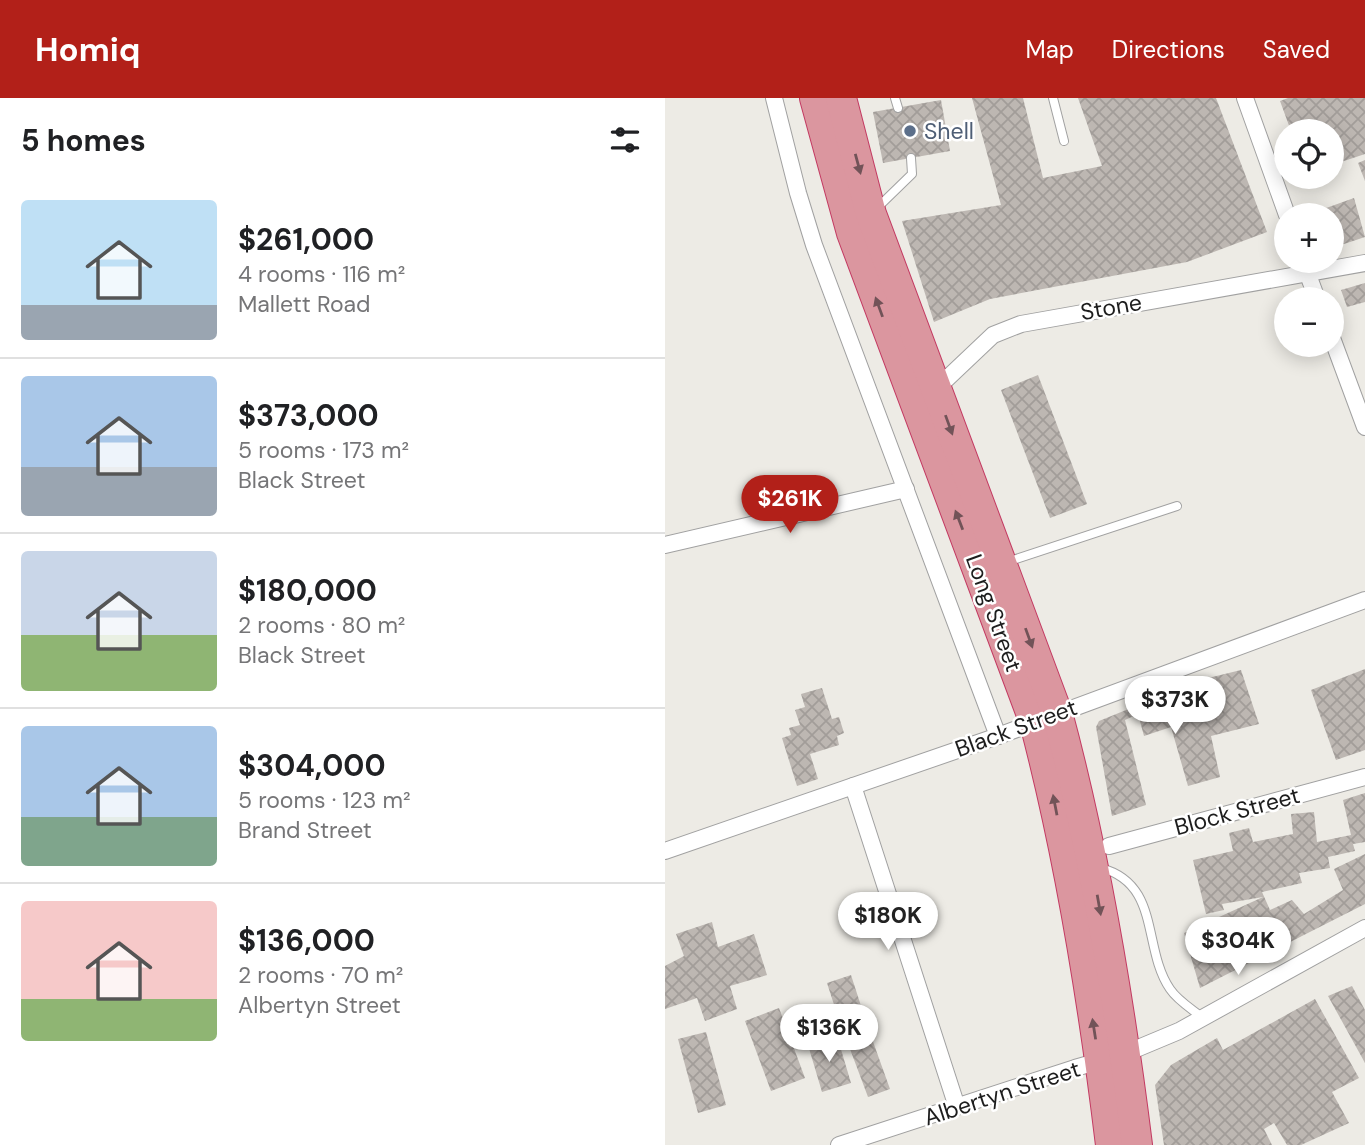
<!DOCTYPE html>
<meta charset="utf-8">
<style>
body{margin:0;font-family:"DM Sans",sans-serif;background:#f6f6f6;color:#202124;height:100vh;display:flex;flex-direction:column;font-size:26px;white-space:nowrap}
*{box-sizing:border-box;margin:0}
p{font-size:23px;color:#757577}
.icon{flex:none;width:38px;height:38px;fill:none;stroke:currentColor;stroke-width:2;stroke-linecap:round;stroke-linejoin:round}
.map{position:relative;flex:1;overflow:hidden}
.drawer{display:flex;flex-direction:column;background:#fff;width:665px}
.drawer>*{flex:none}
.fabs{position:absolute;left:609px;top:21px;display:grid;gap:14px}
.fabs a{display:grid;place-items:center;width:70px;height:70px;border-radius:50%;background:#fff;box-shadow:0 4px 18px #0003;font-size:35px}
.price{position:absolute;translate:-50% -60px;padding:0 16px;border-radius:24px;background:#fff;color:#222;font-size:23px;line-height:46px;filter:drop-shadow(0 2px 4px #0008)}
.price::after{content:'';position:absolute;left:50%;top:42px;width:21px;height:16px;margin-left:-10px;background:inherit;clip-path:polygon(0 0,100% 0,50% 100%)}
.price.active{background:#b22019;color:#fff}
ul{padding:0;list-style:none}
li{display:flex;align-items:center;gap:21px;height:175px;padding:0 21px}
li+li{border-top:2px solid #e0e0e0}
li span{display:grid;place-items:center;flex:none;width:196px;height:140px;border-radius:7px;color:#555}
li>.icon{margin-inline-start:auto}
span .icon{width:84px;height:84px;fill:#fffc;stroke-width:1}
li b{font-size:30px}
h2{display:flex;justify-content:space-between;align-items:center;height:84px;padding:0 21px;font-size:30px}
header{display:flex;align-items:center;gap:42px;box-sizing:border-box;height:98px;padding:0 35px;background:#b22019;color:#fff}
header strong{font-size:33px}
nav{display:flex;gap:38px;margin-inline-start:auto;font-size:24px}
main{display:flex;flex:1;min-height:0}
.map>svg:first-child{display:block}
.building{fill:url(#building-cross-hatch)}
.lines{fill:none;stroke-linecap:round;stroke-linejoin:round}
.lane-casing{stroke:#a1a1a1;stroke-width:10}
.street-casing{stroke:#a1a1a1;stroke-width:18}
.highway-casing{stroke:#c33a62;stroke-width:32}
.lane{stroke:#fff;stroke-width:8}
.street{stroke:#fff;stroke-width:16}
.highway{stroke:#db969f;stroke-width:30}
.oneway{fill:#725358}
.service-dot{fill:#5c6f8a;stroke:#fff;stroke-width:2.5}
.labels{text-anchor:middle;stroke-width:5;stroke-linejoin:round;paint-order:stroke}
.service-label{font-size:23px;fill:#4e5e75;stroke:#fff;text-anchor:start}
.street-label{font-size:23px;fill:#1d1d1d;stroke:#fff}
</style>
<header>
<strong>Homiq</strong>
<nav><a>Map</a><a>Directions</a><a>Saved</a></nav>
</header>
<main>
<section class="drawer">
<h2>5 homes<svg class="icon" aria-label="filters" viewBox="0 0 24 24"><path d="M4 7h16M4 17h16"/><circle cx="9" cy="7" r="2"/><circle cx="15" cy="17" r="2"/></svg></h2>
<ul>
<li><span style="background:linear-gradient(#bfe0f5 75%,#9aa5b1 0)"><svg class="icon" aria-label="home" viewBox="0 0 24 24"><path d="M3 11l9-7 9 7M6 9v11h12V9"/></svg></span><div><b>$261,000</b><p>4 rooms · 116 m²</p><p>Mallett Road</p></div></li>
<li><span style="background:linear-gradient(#a9c7e8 65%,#9aa5b1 0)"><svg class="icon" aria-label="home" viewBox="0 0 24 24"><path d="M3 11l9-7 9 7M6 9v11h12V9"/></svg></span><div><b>$373,000</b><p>5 rooms · 173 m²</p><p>Black Street</p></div></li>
<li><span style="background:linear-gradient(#c9d6e8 60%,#8fb573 0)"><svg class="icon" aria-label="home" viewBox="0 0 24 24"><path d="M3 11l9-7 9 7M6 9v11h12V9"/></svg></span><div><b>$180,000</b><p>2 rooms · 80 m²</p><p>Black Street</p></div></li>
<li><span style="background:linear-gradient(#a9c7e8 65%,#7fa58c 0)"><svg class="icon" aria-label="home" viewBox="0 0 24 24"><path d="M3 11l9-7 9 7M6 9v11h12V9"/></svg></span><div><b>$304,000</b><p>5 rooms · 123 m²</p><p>Brand Street</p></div></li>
<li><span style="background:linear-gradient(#f6c9c9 70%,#8fb573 0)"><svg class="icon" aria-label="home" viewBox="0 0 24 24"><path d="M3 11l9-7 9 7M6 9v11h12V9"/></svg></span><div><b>$136,000</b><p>2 rooms · 70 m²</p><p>Albertyn Street</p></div></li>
</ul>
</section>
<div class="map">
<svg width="700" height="1047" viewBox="0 0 700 1047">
<defs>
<pattern id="building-cross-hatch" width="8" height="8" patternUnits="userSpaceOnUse" patternTransform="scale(1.75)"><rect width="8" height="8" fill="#bdb7b2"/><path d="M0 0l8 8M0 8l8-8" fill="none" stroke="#a29d99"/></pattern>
</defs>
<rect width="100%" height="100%" fill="#edebe5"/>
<g class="building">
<path d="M307,0H358L378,80L437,68L413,0H551L602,134L522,164L325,201L269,224L237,123L336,107Z"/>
<path d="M623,0H700V56L667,67V33H626L615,3Z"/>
<path d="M276,2L285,53L218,65L208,14Z"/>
<path d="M700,62V83L693,65Z"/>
<path d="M689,100L700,139L667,150V117H651L650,114Z"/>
<path d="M700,185V204L682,209L676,192Z"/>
<path d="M373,277L422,406L385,420L336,292Z"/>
<path d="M700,571V652L671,662L646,592Z"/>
<path d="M576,572L594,626L546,638L555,679L523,688L506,629L479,638L473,616L460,622L481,707L447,718L431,629L434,623L498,597L502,614L536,606L531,583Z"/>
<path d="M157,590L167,621L174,619L179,635L172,638L174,647L145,656L153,681L132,688L117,640L126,637L124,630L135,627L130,612L140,609L136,596Z"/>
<path d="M700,695V744L688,746L690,753L663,759L665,770L634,775L637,785L597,794L605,812L627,802L639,816L678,792L669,771L700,756V806L535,890L519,835L598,799L557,806L559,812L541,816L528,762L568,753L564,735L584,730L588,744L628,736L626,716L649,714L652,744L686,737L678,702Z"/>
<path d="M47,824L53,849L89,836L102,877L65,888L72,911L40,923L32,900L0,911V868L19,858L11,836Z"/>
<path d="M186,877L197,911L173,919L162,885Z"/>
<path d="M687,888L700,912V965L663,898Z"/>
<path d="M650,901L694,980L667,994L684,1025L636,1047H622L609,1025L599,1031L607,1047H499L490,987L506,967L552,940L558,952Z"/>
<path d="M114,910L140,980L106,993L80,923Z"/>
<path d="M202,927L225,991L203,999L179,935Z"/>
<path d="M41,934L61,1007L33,1015L13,941Z"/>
<path d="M172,938L186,985L157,994L143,947Z"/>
</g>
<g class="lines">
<g class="lane-casing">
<g id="lane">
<path d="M230,0L233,10"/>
<path d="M388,0L399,43"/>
<path d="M211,111L247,76L246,60"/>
<path d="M342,464L512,408"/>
<path d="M436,770C496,786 477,850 505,891C513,903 527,911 538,920"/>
</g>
</g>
<g class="street-casing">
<g id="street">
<path d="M109,0L133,95L149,147L333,638"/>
<path d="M580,0L622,117"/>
<path d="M638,163L652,201"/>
<path d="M667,240L700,329"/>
<path d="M271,291L328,237L356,226L700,165"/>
<path d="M0,447L241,391"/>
<path d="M188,688L292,1009"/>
<path d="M444,748L700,679"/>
<path d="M0,753L333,638L700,502"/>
<path d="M174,1047L410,970L459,956L514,933L700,830"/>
</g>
</g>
<g class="highway-casing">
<g id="highway">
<path d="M150,0L187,135L370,625C406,762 429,906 446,1047"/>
<path d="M176,0L206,116L392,615C430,756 454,902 472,1047"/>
</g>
</g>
<use href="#lane" class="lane"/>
<use href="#street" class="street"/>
<use href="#highway" class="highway"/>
</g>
<defs><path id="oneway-solid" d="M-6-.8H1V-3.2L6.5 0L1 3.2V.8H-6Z" transform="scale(1.75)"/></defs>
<g class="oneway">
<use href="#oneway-solid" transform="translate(193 66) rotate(75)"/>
<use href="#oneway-solid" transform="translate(214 209) rotate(-110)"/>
<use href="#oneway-solid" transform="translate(284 327) rotate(70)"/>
<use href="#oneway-solid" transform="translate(294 422) rotate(-111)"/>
<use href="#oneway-solid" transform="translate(364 540) rotate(70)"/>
<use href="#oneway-solid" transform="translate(390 707) rotate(-101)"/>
<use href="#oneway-solid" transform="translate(434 807) rotate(80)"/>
<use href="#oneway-solid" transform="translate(429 931) rotate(-99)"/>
</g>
<circle class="service-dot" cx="245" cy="33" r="7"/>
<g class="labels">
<g class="service-label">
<text x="259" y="41">Shell</text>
</g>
<g class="street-label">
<text transform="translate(446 209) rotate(-10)" y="8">Stone</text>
<text transform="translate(329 515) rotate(70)" y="8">Long Street</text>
<text transform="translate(351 630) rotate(-20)" y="8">Black Street</text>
<text transform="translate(572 713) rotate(-15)" y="8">Block Street</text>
<text transform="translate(337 995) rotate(-18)" y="8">Albertyn Street</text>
</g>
</g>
</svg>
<div class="fabs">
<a><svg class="icon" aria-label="locate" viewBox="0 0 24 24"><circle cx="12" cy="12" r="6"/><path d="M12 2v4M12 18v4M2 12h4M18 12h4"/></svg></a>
<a>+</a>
<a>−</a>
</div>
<b class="price active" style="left:125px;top:437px">$261K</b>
<b class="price" style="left:510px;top:638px">$373K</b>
<b class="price" style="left:223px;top:854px">$180K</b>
<b class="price" style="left:573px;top:879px">$304K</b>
<b class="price" style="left:164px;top:966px">$136K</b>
</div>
</main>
